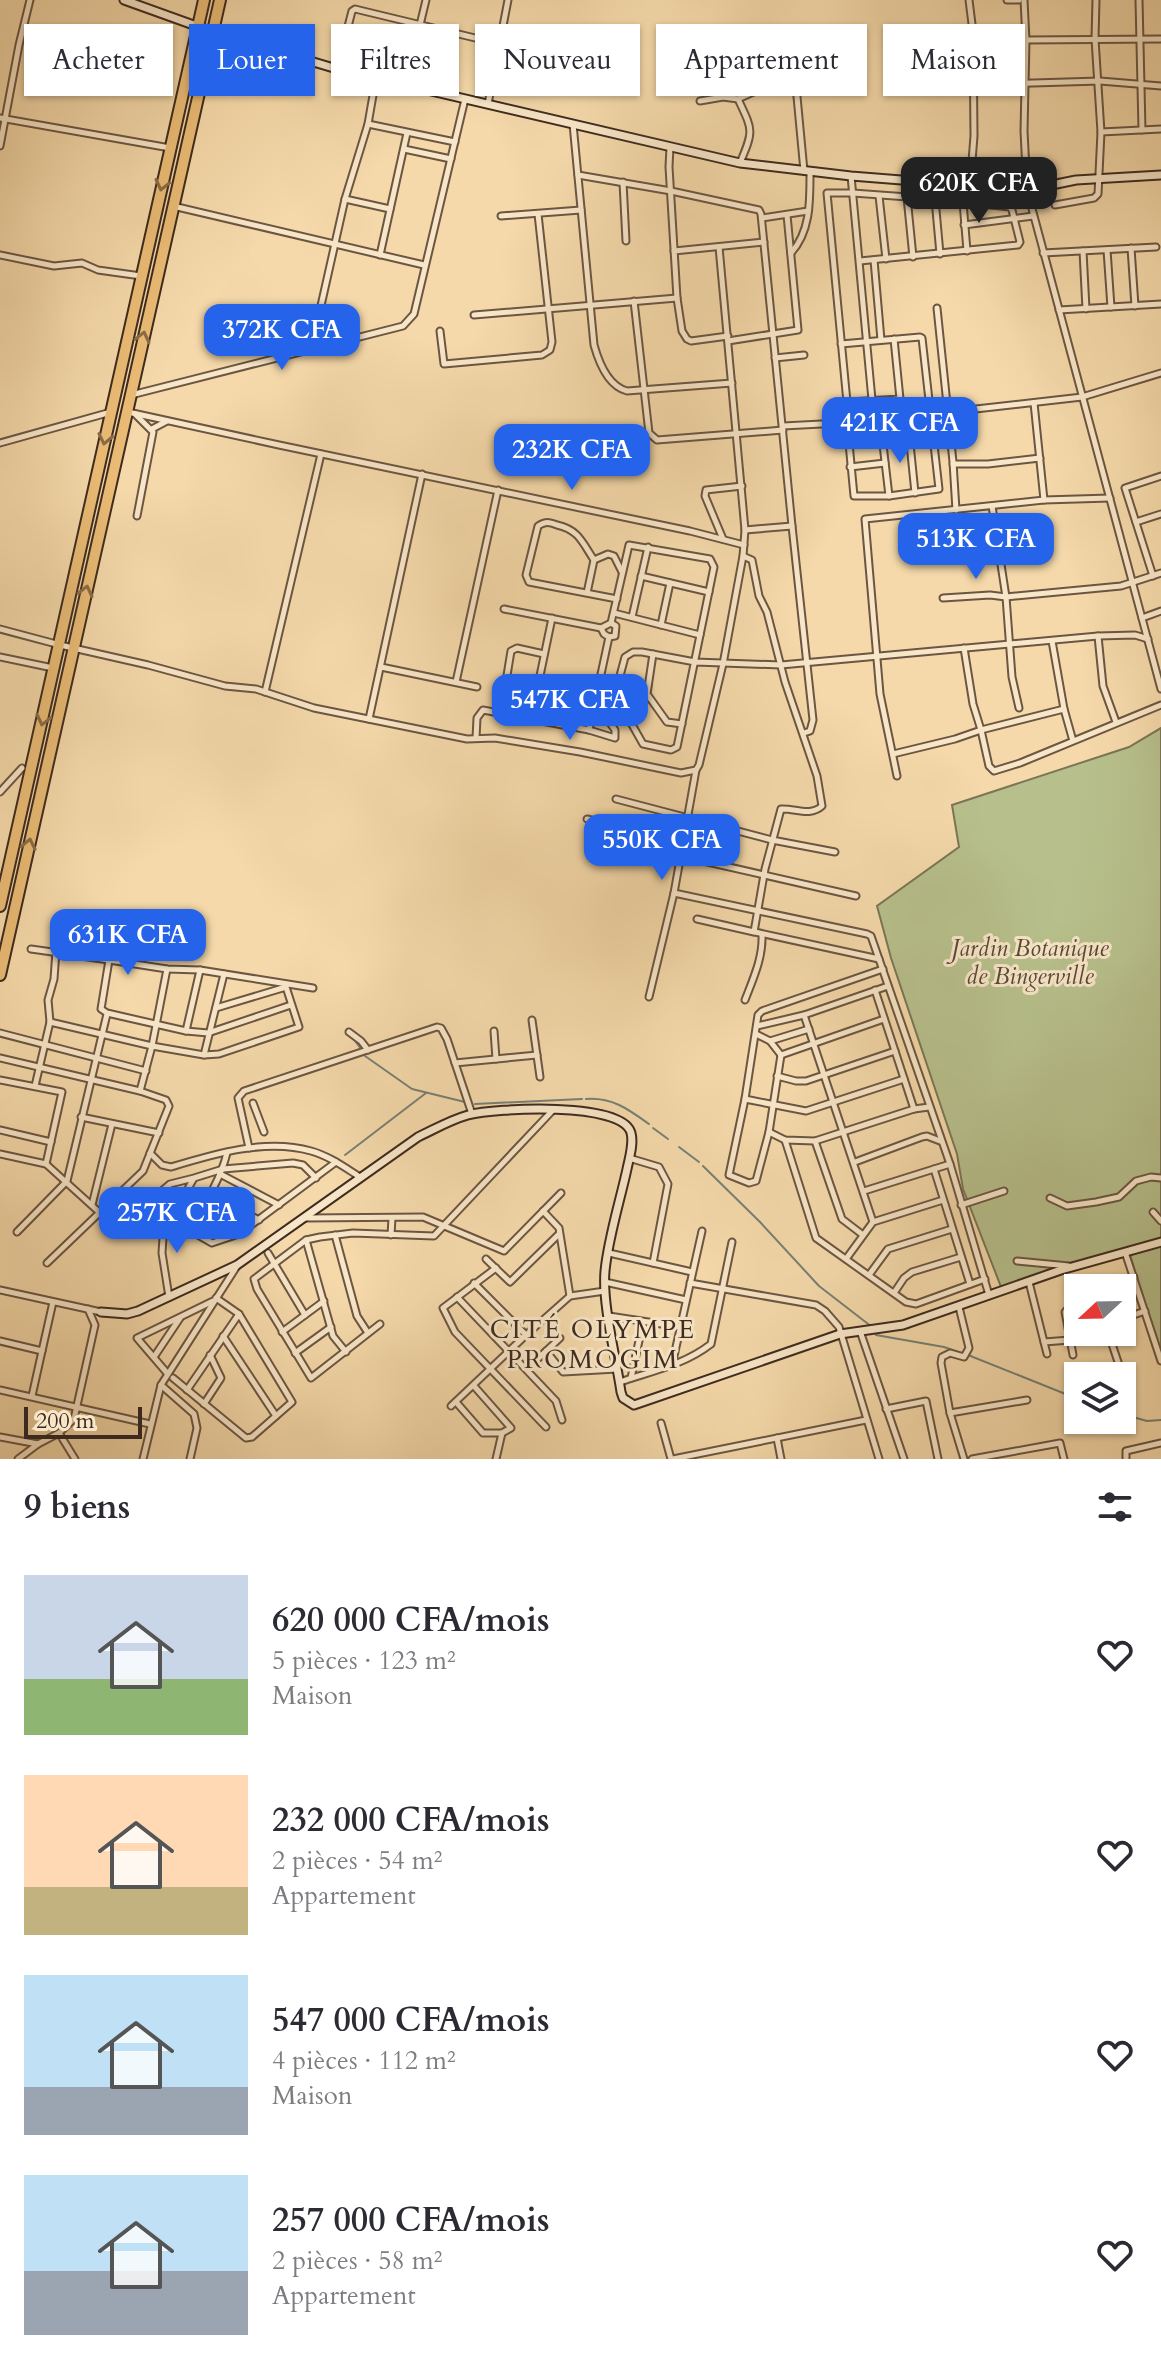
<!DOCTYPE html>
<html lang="fr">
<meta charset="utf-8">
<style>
body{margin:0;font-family:Cardo,serif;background:#f2f2f3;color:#2b2b33;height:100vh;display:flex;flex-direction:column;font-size:30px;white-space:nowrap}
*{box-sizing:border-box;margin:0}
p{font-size:26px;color:#7c7c81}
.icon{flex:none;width:44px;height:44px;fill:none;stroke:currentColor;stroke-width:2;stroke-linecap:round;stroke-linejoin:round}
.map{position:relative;height:1459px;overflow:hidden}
.panel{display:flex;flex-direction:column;background:#fff;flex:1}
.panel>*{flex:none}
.top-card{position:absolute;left:24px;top:24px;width:1114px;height:72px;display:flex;gap:16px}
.needle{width:52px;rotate:248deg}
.controls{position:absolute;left:1064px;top:1274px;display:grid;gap:16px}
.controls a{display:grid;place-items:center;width:72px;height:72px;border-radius:0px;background:#fff;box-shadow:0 2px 6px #0004;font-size:40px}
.scale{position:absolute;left:24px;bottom:20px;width:118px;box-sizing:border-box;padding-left:8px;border:4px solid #3e2b1f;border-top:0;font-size:22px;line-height:28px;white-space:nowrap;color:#3e2b1f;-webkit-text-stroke:6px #f8e6c8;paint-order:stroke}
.price{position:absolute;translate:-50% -68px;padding:0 18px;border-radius:16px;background:#2563eb;color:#fff;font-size:26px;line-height:52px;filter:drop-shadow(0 2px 4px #0008)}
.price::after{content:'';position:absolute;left:50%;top:48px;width:24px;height:18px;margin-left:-12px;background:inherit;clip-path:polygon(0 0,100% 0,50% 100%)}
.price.on{background:#222;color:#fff}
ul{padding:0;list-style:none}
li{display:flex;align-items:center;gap:24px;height:200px;padding:0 24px}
li span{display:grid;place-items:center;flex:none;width:224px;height:160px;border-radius:0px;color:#555}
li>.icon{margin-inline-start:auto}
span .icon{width:96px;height:96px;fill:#fffc;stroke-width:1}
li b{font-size:34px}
h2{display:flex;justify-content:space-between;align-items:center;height:96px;padding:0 24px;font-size:34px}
.tag{padding:0 28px;border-radius:0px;background:#fff;box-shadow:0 2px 6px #0004;font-size:28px;line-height:72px}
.tag.on{background:#2563eb;color:#fff}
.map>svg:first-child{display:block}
.green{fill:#b7c08c;stroke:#7a7656;stroke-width:2}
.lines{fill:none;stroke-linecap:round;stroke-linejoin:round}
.stream{stroke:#778076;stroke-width:2}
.street-casing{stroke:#6c5642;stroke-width:9}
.secondary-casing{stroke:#3e2b1f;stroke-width:11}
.highway-casing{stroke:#3e2b1f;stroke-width:14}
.street{stroke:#f8e6c8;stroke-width:5}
.secondary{stroke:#f8e6c8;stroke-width:7}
.highway{stroke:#eabc75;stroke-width:10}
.oneway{stroke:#8b6c46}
.labels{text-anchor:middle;stroke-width:6;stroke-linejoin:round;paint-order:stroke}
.park-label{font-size:24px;font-style:italic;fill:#564935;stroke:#f8e6c8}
.neighbourhood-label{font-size:26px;letter-spacing:2px;fill:#3e2b1f;stroke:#f8e6c8}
</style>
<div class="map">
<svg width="1161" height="1459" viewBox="0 0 1161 1459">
<rect width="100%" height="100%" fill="#f5d9aa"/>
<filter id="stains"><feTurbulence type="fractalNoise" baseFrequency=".0025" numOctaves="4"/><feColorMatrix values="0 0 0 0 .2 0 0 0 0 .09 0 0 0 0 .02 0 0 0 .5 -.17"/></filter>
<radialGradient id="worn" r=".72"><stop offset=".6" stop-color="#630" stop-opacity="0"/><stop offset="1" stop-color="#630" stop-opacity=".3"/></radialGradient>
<g class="green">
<path d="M1161,728V1241L1003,1292L963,1189L957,1154L891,958L877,906L959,847L952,805L1129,747Z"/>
<path d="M1161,1246V1357L1130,1255Z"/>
</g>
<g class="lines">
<g class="stream">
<path d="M353,1038L361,1049"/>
<path d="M365,1056L412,1089L465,1102"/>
<path d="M586,1099C612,1097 628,1109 649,1124"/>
<path d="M475,1104L582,1099"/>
<path d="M653,1128L668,1139"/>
<path d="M679,1147L699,1162"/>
<path d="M345,1155L426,1093"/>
<path d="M703,1166L760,1222L819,1286L872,1327"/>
<path d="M875,1333L876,1335L944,1347L964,1354"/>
<path d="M968,1355L1078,1399"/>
<path d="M1122,1414L1147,1421L1161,1420"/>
</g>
<g class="street-casing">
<g id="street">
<path d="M969,0L973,32L974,136L970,186"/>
<path d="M1007,0H1019"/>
<path d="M1024,0L1026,40L1024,131L1027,190L1161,689"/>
<path d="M1139,0L1142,130"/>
<path d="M420,25L426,0"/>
<path d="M1026,40L1161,39"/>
<path d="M924,68L929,83L933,86L1100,81L1161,86"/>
<path d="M337,69L352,11L355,9L500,44"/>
<path d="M738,99C753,131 754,130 740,163"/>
<path d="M700,101L723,97L738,99L787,77L793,79L796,86L804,171"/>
<path d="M488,104L508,0"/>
<path d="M0,118L170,148"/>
<path d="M368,124L455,142"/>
<path d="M573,124L594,345C599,363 608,386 627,391L732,383"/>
<path d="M1101,132L1161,129"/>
<path d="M0,146L19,45L30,0"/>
<path d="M670,147L669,167L677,298L682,331L687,339L691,341L728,336"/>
<path d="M404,149L451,159"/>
<path d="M578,175L671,191L759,210L761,214L792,526L745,530"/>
<path d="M851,176L874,421"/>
<path d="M623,182L626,241"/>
<path d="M879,196L886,259"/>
<path d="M907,197L913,257"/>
<path d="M345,199L390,209"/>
<path d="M935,199L940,254"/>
<path d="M963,202L967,251"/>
<path d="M1055,205L1094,198L1098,194L1101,132L1095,39L1096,0"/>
<path d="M173,206L424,265"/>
<path d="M501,216L581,210"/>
<path d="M762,218L808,211"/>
<path d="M964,225L1033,216"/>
<path d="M1131,248L1135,306"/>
<path d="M1107,250L1111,307"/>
<path d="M674,251L764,242"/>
<path d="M1083,251L1086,309"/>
<path d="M791,253C811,231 810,200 810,172"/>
<path d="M1043,253L1156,247"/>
<path d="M0,255L54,266L82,263L98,270L141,276"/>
<path d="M380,255L407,133"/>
<path d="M874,260L881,340"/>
<path d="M860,261L1018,245L1020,242L1012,210L1010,207L935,199L853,193H827L847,402L900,399L894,339"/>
<path d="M634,301L649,433L657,440L783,430"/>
<path d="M937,308L953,462L956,510"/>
<path d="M1059,310L1161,304"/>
<path d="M474,315L677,298"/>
<path d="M440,331L444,364L542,355L550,350L552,342L538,214"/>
<path d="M728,341L798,330L787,215"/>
<path d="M841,344L920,337L922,338L939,489L889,496H854L847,422"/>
<path d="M311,350L345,199L368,124L376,78"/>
<path d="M775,358L804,355"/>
<path d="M131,395L403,326L414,314L465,99"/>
<path d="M1034,403L1044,500"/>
<path d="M128,412L279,445L690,531L744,545"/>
<path d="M135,414L153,432L137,516"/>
<path d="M783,426L860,422L1082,397L1161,373"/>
<path d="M152,429L167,421"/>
<path d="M882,436L889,496"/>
<path d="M847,440L909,434L915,493"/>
<path d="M0,443L111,412"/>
<path d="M953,464H988L1040,458"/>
<path d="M850,467L885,463"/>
<path d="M992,506L1006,597L1012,677L1019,708"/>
<path d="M1136,522L1161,514"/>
<path d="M792,526L813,720L810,731L804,733"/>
<path d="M723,539L705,496L706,490L742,486"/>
<path d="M594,560L608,554L614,556L622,572"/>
<path d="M641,576L709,592"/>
<path d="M1153,576L1125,488L1161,476"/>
<path d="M587,593L594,560C582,542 579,530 557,525C549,522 546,521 538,526L526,575L529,582L617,599"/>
<path d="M943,598L990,595L1006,597L1121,586L1161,573"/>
<path d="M504,609L601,628"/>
<path d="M614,613L700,635"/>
<path d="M632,617L648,547"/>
<path d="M1142,618L1161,611"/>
<path d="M611,623L629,545L710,559L714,567L677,747L671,750L643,744L617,698V687L625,657L633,652H642L695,662L781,665L1098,636L1135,635L1148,639"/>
<path d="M611,623L616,626L615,636L609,637L604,634L601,628Z"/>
<path d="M661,625L670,583"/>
<path d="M0,629L60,645L148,665L225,686L256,689L314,708L467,739L495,738L580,752L681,773L696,770L699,765L723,664L743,556L745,530L719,247"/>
<path d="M1098,636L1103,686L1116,722"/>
<path d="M1052,641L1064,709"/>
<path d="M653,654L647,694L667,722L682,724"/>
<path d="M0,657L53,668"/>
<path d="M381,667L477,687"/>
<path d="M456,682L498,490"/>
<path d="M265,692L321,454"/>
<path d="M501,712L511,651L517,648L544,654"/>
<path d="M369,719L422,474"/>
<path d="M531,719L589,730L615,738V730L595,702"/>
<path d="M609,721L624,713"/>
<path d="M589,730L609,637"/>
<path d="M476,738L477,718L483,710L531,719L552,618"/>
<path d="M1073,741L1064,709L981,730L989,766L994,771L1020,763L1161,705"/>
<path d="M893,754L955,739L981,730L973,704L964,648"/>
<path d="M897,776L880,694L865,519L1044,500L1110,498"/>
<path d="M0,792L22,768"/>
<path d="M616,799L772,840L835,852"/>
<path d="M587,819L683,842"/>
<path d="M681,856L856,896"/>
<path d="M674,893L867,934L871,936L950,1164L989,1295"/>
<path d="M697,919L754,932L765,869L781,809C795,808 810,817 822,806L817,776L785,682L767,612L759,596L752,560L743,556"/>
<path d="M755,932L879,959"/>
<path d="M31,949L109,960"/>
<path d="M875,990L914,1109"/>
<path d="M649,997L674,893L696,770"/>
<path d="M745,1000C753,979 763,958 762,935"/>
<path d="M291,1005L208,1033L186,1031L107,1013L101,1009L109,960L167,969L200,970L313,988"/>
<path d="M804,1015L873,1222"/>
<path d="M532,1020L540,1077"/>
<path d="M50,1022L152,1046L204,1055L219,1054L299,1027L286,987L216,1008"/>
<path d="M757,1026L804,1015L888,986"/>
<path d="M186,1031L200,970"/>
<path d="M494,1031L496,1059"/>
<path d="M349,1032L361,1041L368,1050"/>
<path d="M0,1033L146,1071"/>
<path d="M756,1034L770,1041L781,1055"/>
<path d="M770,1041L809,1029"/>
<path d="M204,1055L224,974"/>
<path d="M781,1055L769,1132L756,1181L749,1183L729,1175L745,1099L758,1015L762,1011L883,969"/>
<path d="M781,1055L884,1019"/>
<path d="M0,1058L140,1091L166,1100L169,1106L143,1171L47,1263"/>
<path d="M455,1063L537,1055"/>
<path d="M777,1076L796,1081H806L895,1051"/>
<path d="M0,1080L62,1092L46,1164"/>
<path d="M35,1086L50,1022L48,1000L54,979L56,951"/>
<path d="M140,1091L152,1046L167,969"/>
<path d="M745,1099L806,1111L904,1079"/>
<path d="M253,1103L264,1132"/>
<path d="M81,1117L159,1133"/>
<path d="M0,1130L51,1142"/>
<path d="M769,1132L785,1140L815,1141L914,1109L929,1107"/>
<path d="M785,1140L816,1238L906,1302L916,1304L985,1279"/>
<path d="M815,1141L842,1219L863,1235"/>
<path d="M249,1148L238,1098L244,1091L437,1027L441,1028L447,1039L472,1114"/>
<path d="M150,1153L162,1165L171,1167C214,1154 266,1138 311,1151C329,1156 344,1167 360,1177"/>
<path d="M0,1154L46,1164L99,1212"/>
<path d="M629,1158L659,1167L668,1184L653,1263"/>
<path d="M855,1162L922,1137L927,1136L940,1141"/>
<path d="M934,1169L970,1284"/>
<path d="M220,1174L279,1205"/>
<path d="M194,1178L170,1184L142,1208L140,1213L154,1225L180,1203L194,1178L223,1169L293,1163L303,1165L316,1178"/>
<path d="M864,1191L950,1164"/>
<path d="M211,1194L259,1220"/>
<path d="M1050,1198L1067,1206L1096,1202L1119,1197L1136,1181L1151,1177L1161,1178"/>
<path d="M92,1205L112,1124"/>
<path d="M961,1205L1004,1191"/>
<path d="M543,1211L559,1228L570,1296"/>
<path d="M200,1212L238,1233"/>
<path d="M1153,1212L1161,1221"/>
<path d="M165,1216L212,1243L239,1234L336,1162"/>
<path d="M306,1218L423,1217L504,1251L561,1193"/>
<path d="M154,1225L163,1238L162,1253L169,1297"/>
<path d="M189,1230C204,1205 220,1181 227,1153"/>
<path d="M17,1232L67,1181L107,1014"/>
<path d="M335,1235L357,1316L368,1333"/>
<path d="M391,1235L392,1218"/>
<path d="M306,1240L333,1336L346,1352"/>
<path d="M1125,1252L1161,1361"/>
<path d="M268,1253L305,1315"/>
<path d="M609,1253L692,1272"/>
<path d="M486,1259L510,1282L559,1234"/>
<path d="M846,1259L873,1222L943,1200"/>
<path d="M1017,1261L1069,1266"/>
<path d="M496,1268L443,1308L455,1332L546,1427"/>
<path d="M869,1275L888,1249L952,1229"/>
<path d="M605,1282L686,1300"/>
<path d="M1029,1282L1047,1354"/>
<path d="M474,1283L526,1335"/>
<path d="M690,1283L816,1305L825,1311L839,1327L879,1459"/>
<path d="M1099,1288L1134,1277"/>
<path d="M0,1290L101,1312"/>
<path d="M894,1293L904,1278L912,1272L961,1257"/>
<path d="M457,1297L556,1401L562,1420"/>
<path d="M959,1307L969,1348L964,1357L950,1353L942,1357L941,1363L950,1413L964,1459"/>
<path d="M609,1316L681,1327"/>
<path d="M1122,1319L1145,1311"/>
<path d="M380,1324L311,1378L257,1289L254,1279L306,1240L320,1237L353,1233L434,1236L553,1110"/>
<path d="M860,1331L904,1459"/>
<path d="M282,1332L324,1301"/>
<path d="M1108,1332L1127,1389"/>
<path d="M223,1336L276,1416"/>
<path d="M1069,1336L1083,1332"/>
<path d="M0,1341L42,1351L32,1396"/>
<path d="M1044,1342L1070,1340"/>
<path d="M42,1351L53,1302"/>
<path d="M546,1351L563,1372L617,1369"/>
<path d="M295,1353L331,1327"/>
<path d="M1073,1355L1065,1312L1078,1298"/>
<path d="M154,1357L180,1318"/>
<path d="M672,1365L702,1231"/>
<path d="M527,1369L560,1338"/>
<path d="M167,1373L137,1338L213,1301"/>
<path d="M173,1378L246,1438L252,1437L292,1402L239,1314L216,1298"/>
<path d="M631,1378L643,1322"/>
<path d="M620,1382C652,1371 684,1365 711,1344L732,1242"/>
<path d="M161,1385L194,1414L197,1428L190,1459"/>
<path d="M0,1390L150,1424"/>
<path d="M187,1390L239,1314"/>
<path d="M456,1402L483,1433H502L511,1428L474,1386"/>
<path d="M204,1404L221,1378L210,1355"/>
<path d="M451,1406L526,1335L570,1296L605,1291"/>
<path d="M886,1409L926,1401L938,1459"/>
<path d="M950,1413L1027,1400"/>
<path d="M661,1423L671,1459"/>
<path d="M59,1433L75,1459"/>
<path d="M0,1437L38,1444L59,1433L74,1419L95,1325L88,1309"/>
<path d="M777,1438L781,1459"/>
<path d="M18,1459L38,1444"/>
<path d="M143,1459L161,1385L237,1266"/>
<path d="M496,1459L502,1433"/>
<path d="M673,1459L866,1420"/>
<path d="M972,1459L1060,1443L1064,1459"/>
<path d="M1126,1459V1451L1161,1443"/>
</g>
</g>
<g class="secondary-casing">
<g id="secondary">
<path d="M124,0L213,32L337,69L740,163L851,176L1027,190L1076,180L1161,175"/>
<path d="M101,1312L127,1314L138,1311L237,1265L418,1137C435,1129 450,1120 468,1115C495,1108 623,1101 631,1133C634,1144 629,1159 627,1169C620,1201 608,1239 605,1271C602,1304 616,1357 621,1392L623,1398L634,1405L840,1334L903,1325L1061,1270L1161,1242"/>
</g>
</g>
<g class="highway-casing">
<g id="highway">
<path d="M0,906L204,0"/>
<path d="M0,975L220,0"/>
</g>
</g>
<use href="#street" class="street"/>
<use href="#secondary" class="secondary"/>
<use href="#highway" class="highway"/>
</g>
<defs><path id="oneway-chevron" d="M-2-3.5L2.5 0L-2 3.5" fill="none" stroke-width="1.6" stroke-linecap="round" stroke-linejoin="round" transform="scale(2)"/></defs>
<g class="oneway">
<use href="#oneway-chevron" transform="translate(162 185) rotate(103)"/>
<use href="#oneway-chevron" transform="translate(143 337) rotate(-77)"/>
<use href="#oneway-chevron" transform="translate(105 439) rotate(102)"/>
<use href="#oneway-chevron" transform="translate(86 591) rotate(-77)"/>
<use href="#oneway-chevron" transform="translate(43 720) rotate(103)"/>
<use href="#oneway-chevron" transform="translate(29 844) rotate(-78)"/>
</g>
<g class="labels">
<g class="park-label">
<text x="1030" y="956">Jardin Botanique<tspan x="1030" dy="28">de Bingerville</tspan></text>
</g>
<g class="neighbourhood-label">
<text x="593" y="1338">CITÉ OLYMPE<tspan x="593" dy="30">PROMOGIM</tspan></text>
</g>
</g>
<rect width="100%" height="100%" filter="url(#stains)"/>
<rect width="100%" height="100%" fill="url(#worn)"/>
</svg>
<div class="controls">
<a><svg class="needle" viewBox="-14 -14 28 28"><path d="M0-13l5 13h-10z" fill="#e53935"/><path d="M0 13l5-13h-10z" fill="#7c7c81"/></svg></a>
<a><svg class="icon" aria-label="layers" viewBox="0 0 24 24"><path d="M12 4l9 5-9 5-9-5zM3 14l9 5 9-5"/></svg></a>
</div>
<div class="scale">200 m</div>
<b class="price on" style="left:979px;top:225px">620K CFA</b>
<b class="price" style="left:282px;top:372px">372K CFA</b>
<b class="price" style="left:900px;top:465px">421K CFA</b>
<b class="price" style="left:572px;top:492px">232K CFA</b>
<b class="price" style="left:976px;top:581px">513K CFA</b>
<b class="price" style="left:570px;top:742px">547K CFA</b>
<b class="price" style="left:662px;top:882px">550K CFA</b>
<b class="price" style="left:128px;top:977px">631K CFA</b>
<b class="price" style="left:177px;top:1255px">257K CFA</b>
<div class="top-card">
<a class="tag">Acheter</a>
<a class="tag on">Louer</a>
<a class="tag">Filtres</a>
<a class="tag">Nouveau</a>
<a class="tag">Appartement</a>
<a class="tag">Maison</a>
</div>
</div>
<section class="panel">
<h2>9 biens<svg class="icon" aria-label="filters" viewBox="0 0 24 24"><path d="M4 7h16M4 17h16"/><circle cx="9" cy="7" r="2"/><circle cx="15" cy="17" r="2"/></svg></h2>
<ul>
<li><span style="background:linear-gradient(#c9d6e8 65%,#8fb573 0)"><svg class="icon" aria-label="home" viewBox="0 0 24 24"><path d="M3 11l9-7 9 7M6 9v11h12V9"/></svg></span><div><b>620 000 CFA/mois</b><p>5 pièces · 123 m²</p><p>Maison</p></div><svg class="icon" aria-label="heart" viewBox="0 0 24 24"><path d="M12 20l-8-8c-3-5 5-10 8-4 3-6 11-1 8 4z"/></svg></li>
<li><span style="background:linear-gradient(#ffd9b3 70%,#c2b280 0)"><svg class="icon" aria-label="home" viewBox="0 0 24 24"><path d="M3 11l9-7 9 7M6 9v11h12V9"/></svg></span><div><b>232 000 CFA/mois</b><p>2 pièces · 54 m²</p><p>Appartement</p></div><svg class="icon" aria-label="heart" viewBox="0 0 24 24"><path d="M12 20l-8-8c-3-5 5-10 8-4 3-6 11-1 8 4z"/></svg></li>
<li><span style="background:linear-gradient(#bfe0f5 70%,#9aa5b1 0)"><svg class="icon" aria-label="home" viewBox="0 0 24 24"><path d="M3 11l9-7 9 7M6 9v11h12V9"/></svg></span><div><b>547 000 CFA/mois</b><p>4 pièces · 112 m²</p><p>Maison</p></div><svg class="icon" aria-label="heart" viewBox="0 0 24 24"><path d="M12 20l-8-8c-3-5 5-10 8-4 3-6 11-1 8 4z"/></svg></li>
<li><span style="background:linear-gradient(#bfe0f5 60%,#9aa5b1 0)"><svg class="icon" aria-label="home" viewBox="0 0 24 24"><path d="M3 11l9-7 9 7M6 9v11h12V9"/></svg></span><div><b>257 000 CFA/mois</b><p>2 pièces · 58 m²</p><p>Appartement</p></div><svg class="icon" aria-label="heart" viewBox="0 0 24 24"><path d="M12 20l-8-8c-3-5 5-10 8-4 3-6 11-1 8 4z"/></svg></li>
</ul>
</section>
